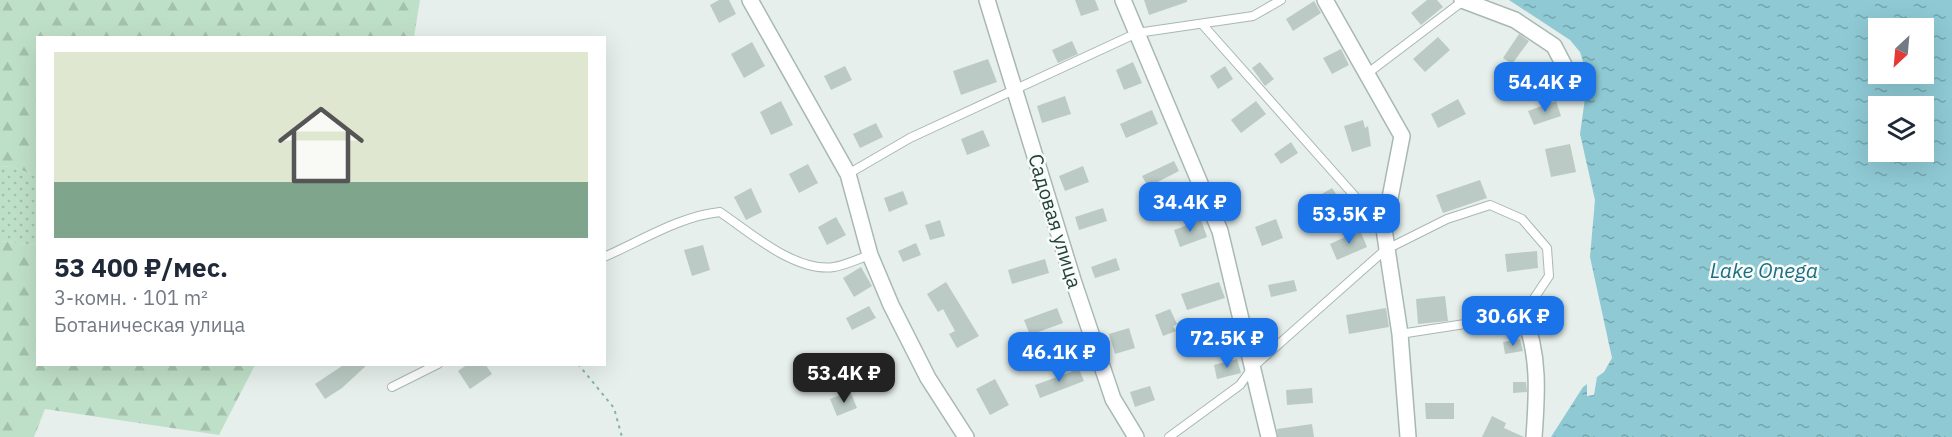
<!DOCTYPE html>
<html lang="ru">
<meta charset="utf-8">
<style>
body{margin:0;font-family:"IBM Plex Sans",sans-serif;background:#f6f6f7;color:#1f2937;height:100vh;display:flex;flex-direction:column;font-size:22px;white-space:nowrap}
*{box-sizing:border-box;margin:0}
p{font-size:20px;color:#747a83}
.icon{flex:none;width:33px;height:33px;fill:none;stroke:currentColor;stroke-width:2;stroke-linecap:round;stroke-linejoin:round}
.map{position:relative;flex:1;overflow:hidden}
.sheet{position:absolute;left:36px;top:36px;width:570px;height:330px;display:flex;flex-direction:column;background:#fff;border-radius:0px;box-shadow:0 6px 24px #0002}
.sheet>*{flex:none}
.needle{width:39px;rotate:206deg}
.tools{position:absolute;left:1868px;top:18px;display:grid;gap:12px}
.tools a{display:grid;place-items:center;width:66px;height:66px;border-radius:0px;background:#fff;box-shadow:0 6px 24px #0002;font-size:30px}
.price{position:absolute;translate:-50% -51px;padding:0 14px;border-radius:12px;background:#1a73e8;color:#fff;font-size:20px;line-height:39px;filter:drop-shadow(0 2px 3px #0008)}
.price::after{content:'';position:absolute;left:50%;top:36px;width:18px;height:14px;margin-left:-9px;background:inherit;clip-path:polygon(0 0,100% 0,50% 100%)}
.price.current{background:#222;color:#fff}
ul{padding:0;list-style:none}
li{display:grid;align-content:center;gap:12px;height:318px;padding:0 18px}
li+li{border-top:2px solid #e0e1e3}
li span{display:grid;place-items:center;height:186px;border-radius:0px;color:#555}
li>.icon{margin-inline-start:auto}
span .icon{width:108px;height:108px;fill:#fffc;stroke-width:1}
li b{font-size:26px}
.map>svg:first-child{display:block}
.grass{fill:url(#grass-dots)}
.forest{fill:url(#forest-firs)}
.water{fill:url(#water-ripples);fill-rule:evenodd}
.pier{fill:#e6efeb}
.building{fill:#bbcac4}
.lines{fill:none;stroke-linecap:round;stroke-linejoin:round}
.service-casing{stroke:#a8b8b2;stroke-width:10}
.minor-casing{stroke:#a8b8b2;stroke-width:18}
.path{stroke:#86b3a5;stroke-width:2;stroke-dasharray:3 4.5;stroke-linecap:butt}
.service{stroke:#fff;stroke-width:8}
.minor{stroke:#fff;stroke-width:15}
.labels{text-anchor:middle;stroke-width:5;stroke-linejoin:round;paint-order:stroke}
.street-label{font-size:20px;fill:#24423a;stroke:#f7fbf9}
.water-label{font-size:21px;font-style:italic;fill:#1c6f80;stroke:#f7fbf9}
</style>
<div class="map">
<svg width="1952" height="437" viewBox="0 0 1952 437">
<defs>
<pattern id="grass-dots" width="8" height="8" patternUnits="userSpaceOnUse" patternTransform="scale(1.5)"><rect width="8" height="8" fill="#bfe0c8"/><path d="M2 2h.1M6 6h.1" fill="none" stroke="#a4c1ad" stroke-width="1.8" stroke-linecap="round"/></pattern>
<pattern id="forest-firs" width="22" height="20" patternUnits="userSpaceOnUse" patternTransform="scale(1.5)"><rect width="22" height="20" fill="#bfe0c8"/><path d="M5 1l3.5 6h-7zM16 11l3.5 6h-7z" fill="#a4c1ad"/></pattern>
<pattern id="water-ripples" width="26" height="14" patternUnits="userSpaceOnUse" patternTransform="scale(1.5)"><rect width="26" height="14" fill="#8ec9d4"/><path d="M2 4q2-2 4 0t4 0M15 11q2-2 4 0t4 0" fill="none" stroke="#74a5ad"/></pattern>
</defs>
<rect width="100%" height="100%" fill="#e6efeb"/>
<path class="grass" d="M11,166L37,176V245L0,241V167Z"/>
<g class="forest">
<path d="M0,0H420L414,37L38,38L37,176L11,166L0,167Z"/>
<path d="M0,241L37,245L38,364L255,365L219,435L45,409L34,437H0Z"/>
</g>
<path class="water" d="M1509,0H1952V437H1551L1583,387L1604,372L1612,358L1590,257L1595,200L1580,134L1587,84L1585,68L1580,52L1570,40ZM1878,28H1923V74H1878ZM1878,106H1923V152H1878Z"/>
<path class="pier" d="M1597,377L1594,395L1587,396V382Z"/>
<g class="building">
<path d="M719,0H729L736,14L719,23L710,5Z"/>
<path d="M1075,0H1095L1099,10L1081,16Z"/>
<path d="M1144,0H1187V2L1149,15Z"/>
<path d="M1427,0H1437L1443,7L1421,25L1411,13Z"/>
<path d="M1314,1L1321,13L1293,31L1286,19Z"/>
<path d="M1519,34L1529,41L1512,64L1503,58Z"/>
<path d="M1438,37L1450,50L1425,72L1413,59Z"/>
<path d="M1072,41L1078,54L1058,63L1052,50Z"/>
<path d="M752,42L765,66L744,78L731,54Z"/>
<path d="M1341,49L1349,65L1332,74L1323,58Z"/>
<path d="M988,59L997,82L961,95L953,71Z"/>
<path d="M1133,62L1142,83L1124,90L1116,70Z"/>
<path d="M1260,62L1274,79L1265,86L1252,68Z"/>
<path d="M845,66L852,80L831,90L824,76Z"/>
<path d="M1225,66L1233,79L1218,89L1210,76Z"/>
<path d="M1065,96L1071,114L1042,123L1037,106Z"/>
<path d="M1458,99L1466,114L1438,128L1431,114Z"/>
<path d="M781,101L793,125L771,135L760,112Z"/>
<path d="M1256,101L1266,114L1241,133L1231,120Z"/>
<path d="M1556,101L1561,116L1534,125L1528,111Z"/>
<path d="M1152,110L1158,124L1126,138L1120,124Z"/>
<path d="M1363,120L1365,128L1368,126L1371,146L1352,152L1344,126Z"/>
<path d="M876,123L883,137L860,148L853,134Z"/>
<path d="M983,130L990,146L967,155L961,139Z"/>
<path d="M1291,142L1298,153L1281,164L1274,154Z"/>
<path d="M1570,144L1576,172L1551,177L1545,149Z"/>
<path d="M1174,161L1179,171L1148,187L1142,176Z"/>
<path d="M808,164L818,183L799,193L789,174Z"/>
<path d="M1083,166L1089,182L1065,191L1059,176Z"/>
<path d="M1480,180L1487,198L1443,213L1436,195Z"/>
<path d="M751,188L762,212L746,220L734,197Z"/>
<path d="M1332,188L1341,201L1323,212L1315,198Z"/>
<path d="M903,191L908,204L889,212L884,198Z"/>
<path d="M1103,208L1107,221L1079,230L1075,217Z"/>
<path d="M836,217L846,235L827,245L818,227Z"/>
<path d="M1276,219L1283,238L1262,246L1255,227Z"/>
<path d="M940,220L945,236L930,240L925,225Z"/>
<path d="M1201,220L1207,237L1180,247L1174,230Z"/>
<path d="M1360,230L1367,247L1337,260L1330,244Z"/>
<path d="M916,243L921,255L903,262L898,251Z"/>
<path d="M703,245L710,270L692,276L684,250Z"/>
<path d="M1537,251L1538,268L1507,272L1505,254Z"/>
<path d="M1116,258L1120,270L1095,278L1091,267Z"/>
<path d="M1045,259L1049,273L1012,284L1008,270Z"/>
<path d="M861,267L872,286L854,297L843,278Z"/>
<path d="M1294,280L1297,291L1271,297L1268,285Z"/>
<path d="M946,282L979,336L957,348L949,334L955,331L943,309L938,312L927,294Z"/>
<path d="M1219,282L1225,298L1187,310L1181,294Z"/>
<path d="M1445,296L1448,321L1418,324L1416,299Z"/>
<path d="M869,306L876,318L852,330L846,318Z"/>
<path d="M1057,308L1063,323L1030,335L1024,320Z"/>
<path d="M1386,308L1389,327L1349,334L1346,315Z"/>
<path d="M1170,309L1177,324L1173,326L1176,331L1163,336L1155,315Z"/>
<path d="M1129,328L1135,348L1115,354L1109,334Z"/>
<path d="M1520,339L1523,351L1505,354L1503,342Z"/>
<path d="M1237,359L1241,373L1217,379L1214,365Z"/>
<path d="M345,364H368L342,388L325,399L315,384Z"/>
<path d="M468,364H485L492,374L470,389L458,371Z"/>
<path d="M1079,369L1084,381L1040,398L1035,385Z"/>
<path d="M995,379L1009,405L990,415L976,389Z"/>
<path d="M1513,382H1526L1527,392L1513,393Z"/>
<path d="M1150,386L1155,400L1135,407L1130,392Z"/>
<path d="M1312,388L1313,403L1287,405L1286,390Z"/>
<path d="M850,391L857,408L837,416L830,399Z"/>
<path d="M1425,403H1454V419H1426Z"/>
<path d="M1492,416L1506,423L1504,428L1524,437H1482Z"/>
<path d="M1312,424L1314,437H1278L1277,429Z"/>
</g>
<g class="lines">
<g class="service-casing">
<g id="service">
<path d="M1202,24L1383,228"/>
<path d="M1368,73L1463,1"/>
<path d="M848,174L910,138L1137,33L1253,16L1281,0"/>
<path d="M604,257C641,241 680,216 720,212C749,232 796,273 834,267C846,265 858,259 870,255"/>
<path d="M392,387L438,364"/>
<path d="M1169,437L1240,385L1253,367L1385,250L1447,219L1490,205L1522,219L1547,248L1549,276L1523,315L1400,334"/>
</g>
</g>
<g class="minor-casing">
<g id="minor">
<path d="M750,0L848,174L870,255L891,305L928,378L966,437"/>
<path d="M987,0L1073,280L1113,399L1136,437"/>
<path d="M1123,0L1220,231L1269,437"/>
<path d="M1325,0L1402,136L1384,229L1400,334L1408,437"/>
<path d="M1462,0L1515,20L1554,46L1577,90"/>
<path d="M1523,315C1540,353 1537,396 1534,437"/>
</g>
</g>
<path class="path" d="M578,364L614,408L622,437"/>
<use href="#service" class="service"/>
<use href="#minor" class="minor"/>
</g>
<g class="labels">
<g class="street-label">
<text transform="translate(1055 221) rotate(73)" y="7">Садовая улица</text>
</g>
<g class="water-label">
<text x="1764" y="278">Lake Onega</text>
</g>
</g>
</svg>
<div class="tools">
<a><svg class="needle" viewBox="-14 -14 28 28"><path d="M0-13l5 13h-10z" fill="#e53935"/><path d="M0 13l5-13h-10z" fill="#747a83"/></svg></a>
<a><svg class="icon" aria-label="layers" viewBox="0 0 24 24"><path d="M12 4l9 5-9 5-9-5zM3 14l9 5 9-5"/></svg></a>
</div>
<b class="price" style="left:1545px;top:113px">54.4K ₽</b>
<b class="price" style="left:1190px;top:233px">34.4K ₽</b>
<b class="price" style="left:1349px;top:245px">53.5K ₽</b>
<b class="price" style="left:1513px;top:347px">30.6K ₽</b>
<b class="price" style="left:1227px;top:369px">72.5K ₽</b>
<b class="price" style="left:1059px;top:383px">46.1K ₽</b>
<b class="price current" style="left:844px;top:404px">53.4K ₽</b>
<section class="sheet">
<ul>
<li><span style="background:linear-gradient(#dfe7d0 70%,#7fa58c 0)"><svg class="icon" aria-label="home" viewBox="0 0 24 24"><path d="M3 11l9-7 9 7M6 9v11h12V9"/></svg></span><div><b>53 400 ₽/мес.</b><p>3-комн. · 101 m²</p><p>Ботаническая улица</p></div></li>
</ul>
</section>
</div>
